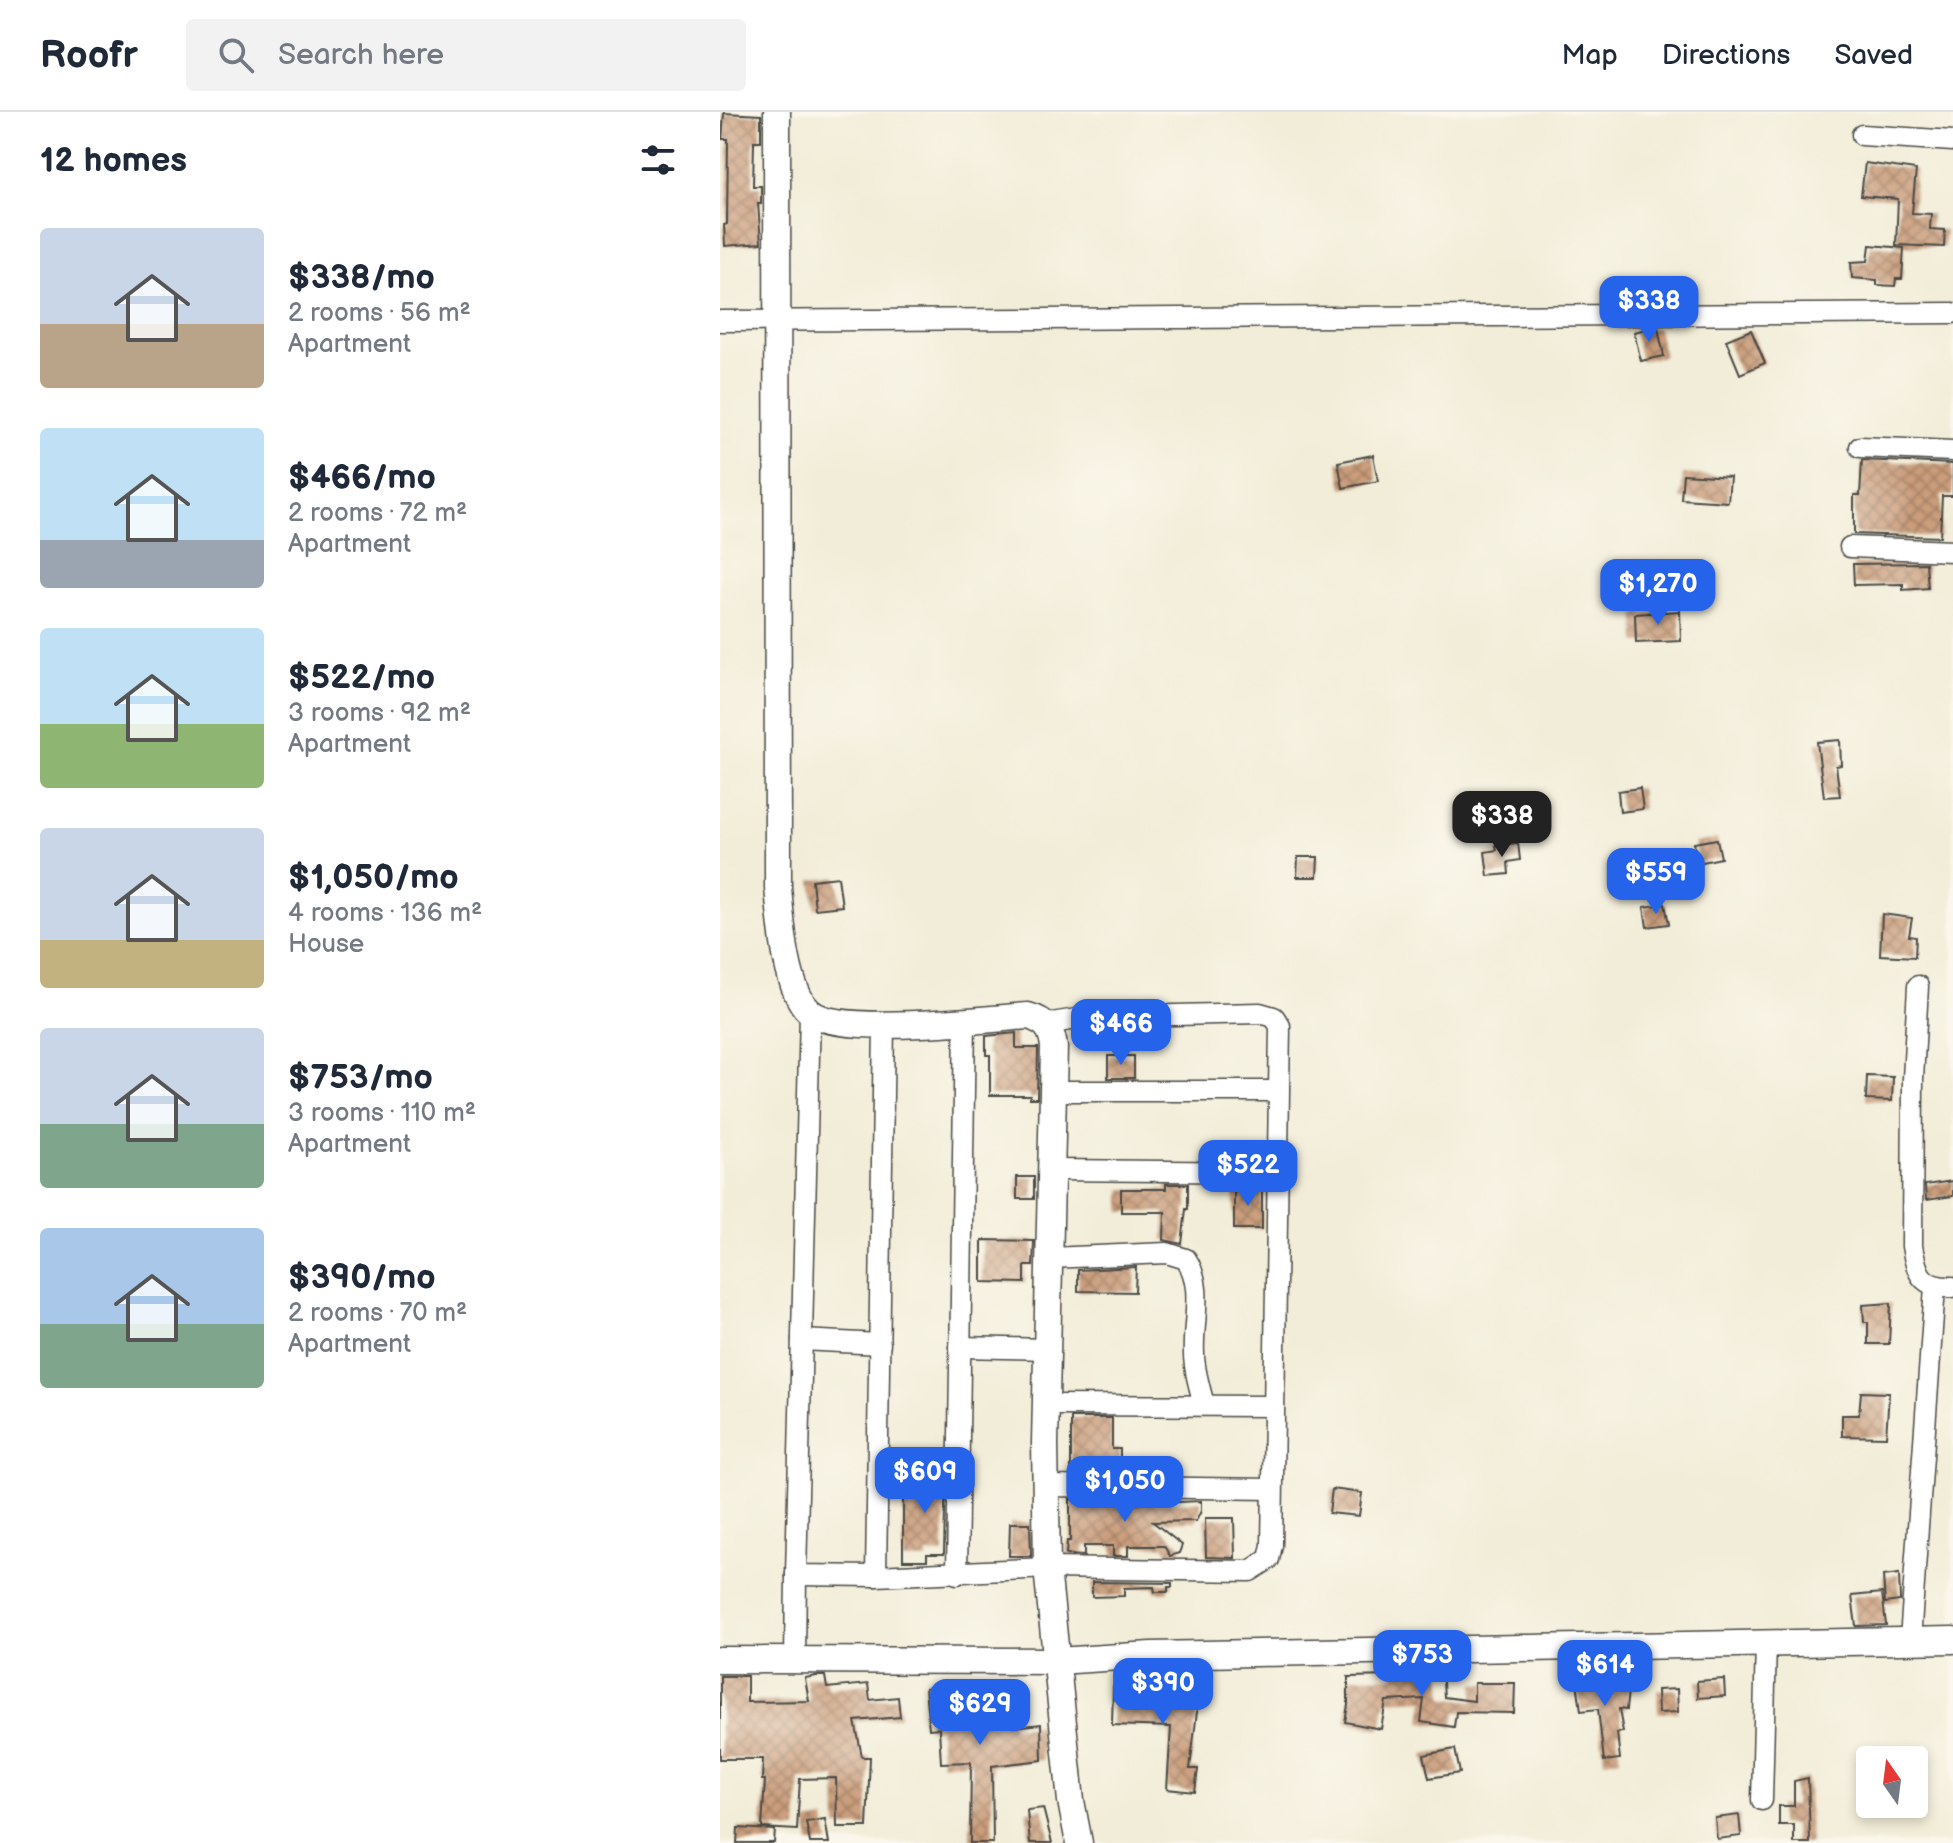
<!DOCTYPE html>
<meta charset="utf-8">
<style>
body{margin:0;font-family:"Balsamiq Sans",sans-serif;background:#f2f2f3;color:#1f2937;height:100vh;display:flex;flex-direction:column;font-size:30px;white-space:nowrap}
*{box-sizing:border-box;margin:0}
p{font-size:26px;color:#747a83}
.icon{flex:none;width:44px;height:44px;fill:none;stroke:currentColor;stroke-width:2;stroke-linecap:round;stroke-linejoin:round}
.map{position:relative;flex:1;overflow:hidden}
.drawer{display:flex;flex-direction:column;background:#fff;width:720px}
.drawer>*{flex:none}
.needle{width:52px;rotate:346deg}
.tools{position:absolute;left:1136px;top:1634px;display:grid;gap:16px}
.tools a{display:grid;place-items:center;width:72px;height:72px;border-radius:8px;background:#fff;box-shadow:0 4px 12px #0003;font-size:40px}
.price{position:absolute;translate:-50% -68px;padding:0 18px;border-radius:16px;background:#2563eb;color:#fff;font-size:26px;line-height:52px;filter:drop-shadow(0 2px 4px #0008)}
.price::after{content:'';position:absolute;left:50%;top:48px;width:24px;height:18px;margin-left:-12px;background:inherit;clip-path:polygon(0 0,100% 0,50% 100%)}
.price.on{background:#222;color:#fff}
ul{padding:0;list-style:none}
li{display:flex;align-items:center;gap:24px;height:200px;padding:0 40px}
li span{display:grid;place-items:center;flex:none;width:224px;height:160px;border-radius:8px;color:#555}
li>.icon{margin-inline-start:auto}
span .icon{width:96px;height:96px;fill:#fffc;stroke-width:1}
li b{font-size:34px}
h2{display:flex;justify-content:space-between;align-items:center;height:96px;padding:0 40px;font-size:34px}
header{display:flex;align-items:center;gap:48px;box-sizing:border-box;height:112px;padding:0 40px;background:#fff;border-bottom:2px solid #e0e1e3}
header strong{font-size:38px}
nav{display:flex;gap:44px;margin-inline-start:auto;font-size:28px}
.search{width:560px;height:72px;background:#f2f2f3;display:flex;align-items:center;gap:20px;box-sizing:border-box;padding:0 28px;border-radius:8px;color:#747a83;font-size:30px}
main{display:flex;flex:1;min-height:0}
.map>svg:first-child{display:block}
.building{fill:url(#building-cross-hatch)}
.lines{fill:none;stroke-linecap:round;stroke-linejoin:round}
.minor-casing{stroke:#494845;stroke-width:23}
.tertiary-casing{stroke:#494845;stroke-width:29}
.minor{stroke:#fff;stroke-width:20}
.tertiary{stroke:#fff;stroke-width:26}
</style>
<header>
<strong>Roofr</strong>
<div class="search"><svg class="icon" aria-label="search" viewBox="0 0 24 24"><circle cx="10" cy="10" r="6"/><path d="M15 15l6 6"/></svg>Search here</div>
<nav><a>Map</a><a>Directions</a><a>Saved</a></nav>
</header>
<main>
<section class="drawer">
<h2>12 homes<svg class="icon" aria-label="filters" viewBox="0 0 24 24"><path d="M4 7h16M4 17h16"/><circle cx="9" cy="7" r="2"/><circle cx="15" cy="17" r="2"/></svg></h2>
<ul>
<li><span style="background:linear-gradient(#c9d6e8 60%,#b9a48a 0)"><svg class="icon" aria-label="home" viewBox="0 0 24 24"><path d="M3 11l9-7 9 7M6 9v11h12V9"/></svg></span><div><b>$338/mo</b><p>2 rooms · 56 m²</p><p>Apartment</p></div></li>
<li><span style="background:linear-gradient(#bfe0f5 70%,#9aa5b1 0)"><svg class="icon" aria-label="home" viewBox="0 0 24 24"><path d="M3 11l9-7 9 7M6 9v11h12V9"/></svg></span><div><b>$466/mo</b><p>2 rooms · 72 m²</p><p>Apartment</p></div></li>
<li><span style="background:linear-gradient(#bfe0f5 60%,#8fb573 0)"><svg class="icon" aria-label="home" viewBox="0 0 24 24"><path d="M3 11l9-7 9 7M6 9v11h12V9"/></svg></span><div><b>$522/mo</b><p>3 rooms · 92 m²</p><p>Apartment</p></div></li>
<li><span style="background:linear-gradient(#c9d6e8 70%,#c2b280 0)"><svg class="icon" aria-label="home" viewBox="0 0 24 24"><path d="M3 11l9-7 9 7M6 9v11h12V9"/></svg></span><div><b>$1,050/mo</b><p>4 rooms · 136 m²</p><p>House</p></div></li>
<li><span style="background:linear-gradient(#c9d6e8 60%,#7fa58c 0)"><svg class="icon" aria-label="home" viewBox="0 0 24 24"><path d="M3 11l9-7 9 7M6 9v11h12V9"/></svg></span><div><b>$753/mo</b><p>3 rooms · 110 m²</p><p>Apartment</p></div></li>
<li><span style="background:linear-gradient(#a9c7e8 60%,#7fa58c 0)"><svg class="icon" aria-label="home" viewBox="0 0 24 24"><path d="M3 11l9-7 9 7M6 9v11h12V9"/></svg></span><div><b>$390/mo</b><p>2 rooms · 70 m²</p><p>Apartment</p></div></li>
</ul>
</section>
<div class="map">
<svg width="1233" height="1731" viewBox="0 0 1233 1731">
<defs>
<pattern id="building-cross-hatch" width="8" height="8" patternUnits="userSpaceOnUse" patternTransform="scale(2)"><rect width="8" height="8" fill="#ca9d7b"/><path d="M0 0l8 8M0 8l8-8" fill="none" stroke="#a48065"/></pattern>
</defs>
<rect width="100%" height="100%" fill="#fbf7ec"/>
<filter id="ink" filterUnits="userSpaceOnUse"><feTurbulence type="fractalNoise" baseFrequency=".0125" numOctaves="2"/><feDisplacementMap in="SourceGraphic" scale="16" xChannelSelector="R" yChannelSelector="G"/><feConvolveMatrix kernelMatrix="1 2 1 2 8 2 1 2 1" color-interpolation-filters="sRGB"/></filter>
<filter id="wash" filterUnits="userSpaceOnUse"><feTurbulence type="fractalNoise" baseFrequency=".006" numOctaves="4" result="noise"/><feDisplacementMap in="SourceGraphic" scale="32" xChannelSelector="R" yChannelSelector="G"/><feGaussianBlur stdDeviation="1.8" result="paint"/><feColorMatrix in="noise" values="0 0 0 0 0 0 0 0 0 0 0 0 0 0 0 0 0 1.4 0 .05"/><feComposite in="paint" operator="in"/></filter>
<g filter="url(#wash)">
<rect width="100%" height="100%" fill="#f2edd8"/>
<g id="blocks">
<g class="building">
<path d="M4,1L41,3V29H34L33,74H41V91H38L41,131L5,134L4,113L7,112L8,27H2Z"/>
<path d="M1145,51L1196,58L1192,101L1211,102L1210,117L1225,118L1224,135L1176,133L1178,87L1141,84Z"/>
<path d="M1150,133L1184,136L1182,167H1176L1175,174L1157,173V168L1132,166L1131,150L1148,149Z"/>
<path d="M930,216H938L944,244L921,249L914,220Z"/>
<path d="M1031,218L1045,251L1020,262L1006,228Z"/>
<path d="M653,343L658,369L623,376L618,350Z"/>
<path d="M1142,348L1233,352V384H1222L1220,425L1134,422V383H1140Z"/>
<path d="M963,362L1010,365L1008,390L961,387Z"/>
<path d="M1206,451L1208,476L1183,478V472L1134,473L1133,452Z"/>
<path d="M960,499L961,529L916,531L915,502Z"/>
<path d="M1120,628L1121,653L1116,654L1120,684L1104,685L1097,630Z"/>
<path d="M920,676L923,697L900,700L898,679Z"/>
<path d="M997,727L1001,746L978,751L974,731Z"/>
<path d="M798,731L800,748L788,750L789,762L768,764L765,740L777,738L776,733Z"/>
<path d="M578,745H598L597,765H577Z"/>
<path d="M118,765L122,794L95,797L92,768Z"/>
<path d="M945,792L949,812L927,815L924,795Z"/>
<path d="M1162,802L1192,806L1189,824L1196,825L1195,845L1160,843Z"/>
<path d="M296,921V936H318L317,986H310V983H270V943H266V924Z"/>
<rect x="388" y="944" width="26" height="22"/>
<path d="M1147,964L1173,965L1172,989L1146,988Z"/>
<rect x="297" y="1065" width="17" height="22"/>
<path d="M1233,1069V1084L1206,1088L1205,1073Z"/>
<path d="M446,1072H468V1097H466L462,1132L444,1128L445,1100H401V1077H446Z"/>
<rect x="514" y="1076" width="28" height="41"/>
<path d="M262,1128L314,1129L313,1154H305V1171L262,1170Z"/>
<path d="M416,1155L415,1180L358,1179V1158Z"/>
<path d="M1171,1191L1169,1232H1148V1210H1144L1143,1193Z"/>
<path d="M1141,1280L1169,1281L1166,1325L1122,1324V1303H1139Z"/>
<path d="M351,1306H392V1337H400V1352L415,1353V1362L351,1361Z"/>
<path d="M213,1350L226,1351L224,1442H207V1448H183V1374H194L198,1358L212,1361Z"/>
<path d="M612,1377L642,1381L639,1404L609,1401Z"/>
<path d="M350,1387L415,1388V1392L481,1389V1399L476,1409L433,1410L462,1433L459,1441L450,1444L444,1434H408V1444H393V1434H364V1444L346,1443L347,1429H350Z"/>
<path d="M485,1406H514L515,1446L486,1445Z"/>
<path d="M290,1411H310L311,1444H289Z"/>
<path d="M1179,1462L1180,1489L1165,1491L1163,1464Z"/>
<path d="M372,1470L452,1471V1475H448V1480H435L434,1475L404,1476V1484L372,1485Z"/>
<path d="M1162,1481L1166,1513L1136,1514L1132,1484Z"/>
<path d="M722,1557L724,1585L754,1589V1571H795L794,1601L736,1600L734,1615L701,1610L704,1587L666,1589L661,1617L625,1610L628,1593V1565L674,1564V1560Z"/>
<path d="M856,1562H873V1565L909,1568L906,1598L899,1597L903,1620L897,1621L900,1647L884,1649L878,1597L861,1599Z"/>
<path d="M0,1564H27V1590L89,1589L85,1566L96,1564H105L107,1576L148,1572L150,1588L178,1585L180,1605L135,1609L142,1645H150L147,1715H117L116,1666L80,1667L77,1718L42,1716L45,1668H42L43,1647H0Z"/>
<path d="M1004,1567L1005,1584L978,1586L977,1569Z"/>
<path d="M225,1574L226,1579L245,1578L247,1597L288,1588L293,1615L321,1612L322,1648L272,1654L273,1731H250L251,1650L221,1651L219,1616L209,1617L205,1576Z"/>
<path d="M393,1575L432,1576L479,1583L470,1657H478L475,1680L447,1677L451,1615L392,1613Z"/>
<path d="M957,1577L958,1600L938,1601L937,1578Z"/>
<path d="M735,1637L740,1661L709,1666L704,1643Z"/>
<path d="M1088,1666L1090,1731H1074V1713H1059V1694H1074V1669Z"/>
<path d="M323,1696L332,1731H310L307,1698Z"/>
<path d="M1019,1703L1021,1724L997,1727L995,1706Z"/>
<path d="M105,1707L109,1731H90L86,1710Z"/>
<path d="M18,1716L55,1718L54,1731H17Z"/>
</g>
</g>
</g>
<g filter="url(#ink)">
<use href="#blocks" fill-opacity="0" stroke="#494845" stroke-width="2"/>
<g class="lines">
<g class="minor-casing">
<g id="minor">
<path d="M1142,23L1233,29"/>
<path d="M0,209L1233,201"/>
<path d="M1140,335L1233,339"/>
<path d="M1130,435L1233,439"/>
<path d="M1198,874L1193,967L1192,1134C1197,1163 1202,1176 1233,1175"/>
<path d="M90,901L76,1463L156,1464L327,1456L530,1459L549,1447L552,1433L560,914L554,905L540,901L370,905L325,912"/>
<path d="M333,979H558"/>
<path d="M331,1058L557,1060"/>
<path d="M329,1146L447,1141L466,1147C485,1176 472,1209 474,1242C474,1259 480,1276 484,1293"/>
<path d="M82,1228L160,1232"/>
<path d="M240,1235L327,1237"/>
<path d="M326,1293L553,1294"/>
<path d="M325,1374L552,1377"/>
<path d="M237,1462L245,908"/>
<path d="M156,1464L164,912"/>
<path d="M1190,1528L1215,1175"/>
<path d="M75,1548L76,1463"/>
<path d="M1042,1688L1046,1531"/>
</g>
</g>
<g class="tertiary-casing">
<g id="tertiary">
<path d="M57,0L58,775C61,807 65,877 89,899C116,925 266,907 308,904C326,909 332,917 334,935L325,1331L327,1456L351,1689L359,1731"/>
<path d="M0,1548L337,1549L431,1543L1233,1528"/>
</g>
</g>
<use href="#minor" class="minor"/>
<use href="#tertiary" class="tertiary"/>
</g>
</g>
</svg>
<div class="tools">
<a><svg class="needle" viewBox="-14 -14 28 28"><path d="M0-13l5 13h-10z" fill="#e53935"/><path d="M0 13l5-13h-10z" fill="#747a83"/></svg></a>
</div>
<b class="price" style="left:929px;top:232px">$338</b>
<b class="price" style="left:938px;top:515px">$1,270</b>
<b class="price on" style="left:782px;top:747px">$338</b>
<b class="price" style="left:936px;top:804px">$559</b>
<b class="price" style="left:401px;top:955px">$466</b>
<b class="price" style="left:528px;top:1096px">$522</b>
<b class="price" style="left:205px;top:1403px">$609</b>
<b class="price" style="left:405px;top:1412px">$1,050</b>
<b class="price" style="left:702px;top:1586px">$753</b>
<b class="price" style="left:885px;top:1596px">$614</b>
<b class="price" style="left:443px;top:1614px">$390</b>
<b class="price" style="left:260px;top:1635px">$629</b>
</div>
</main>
